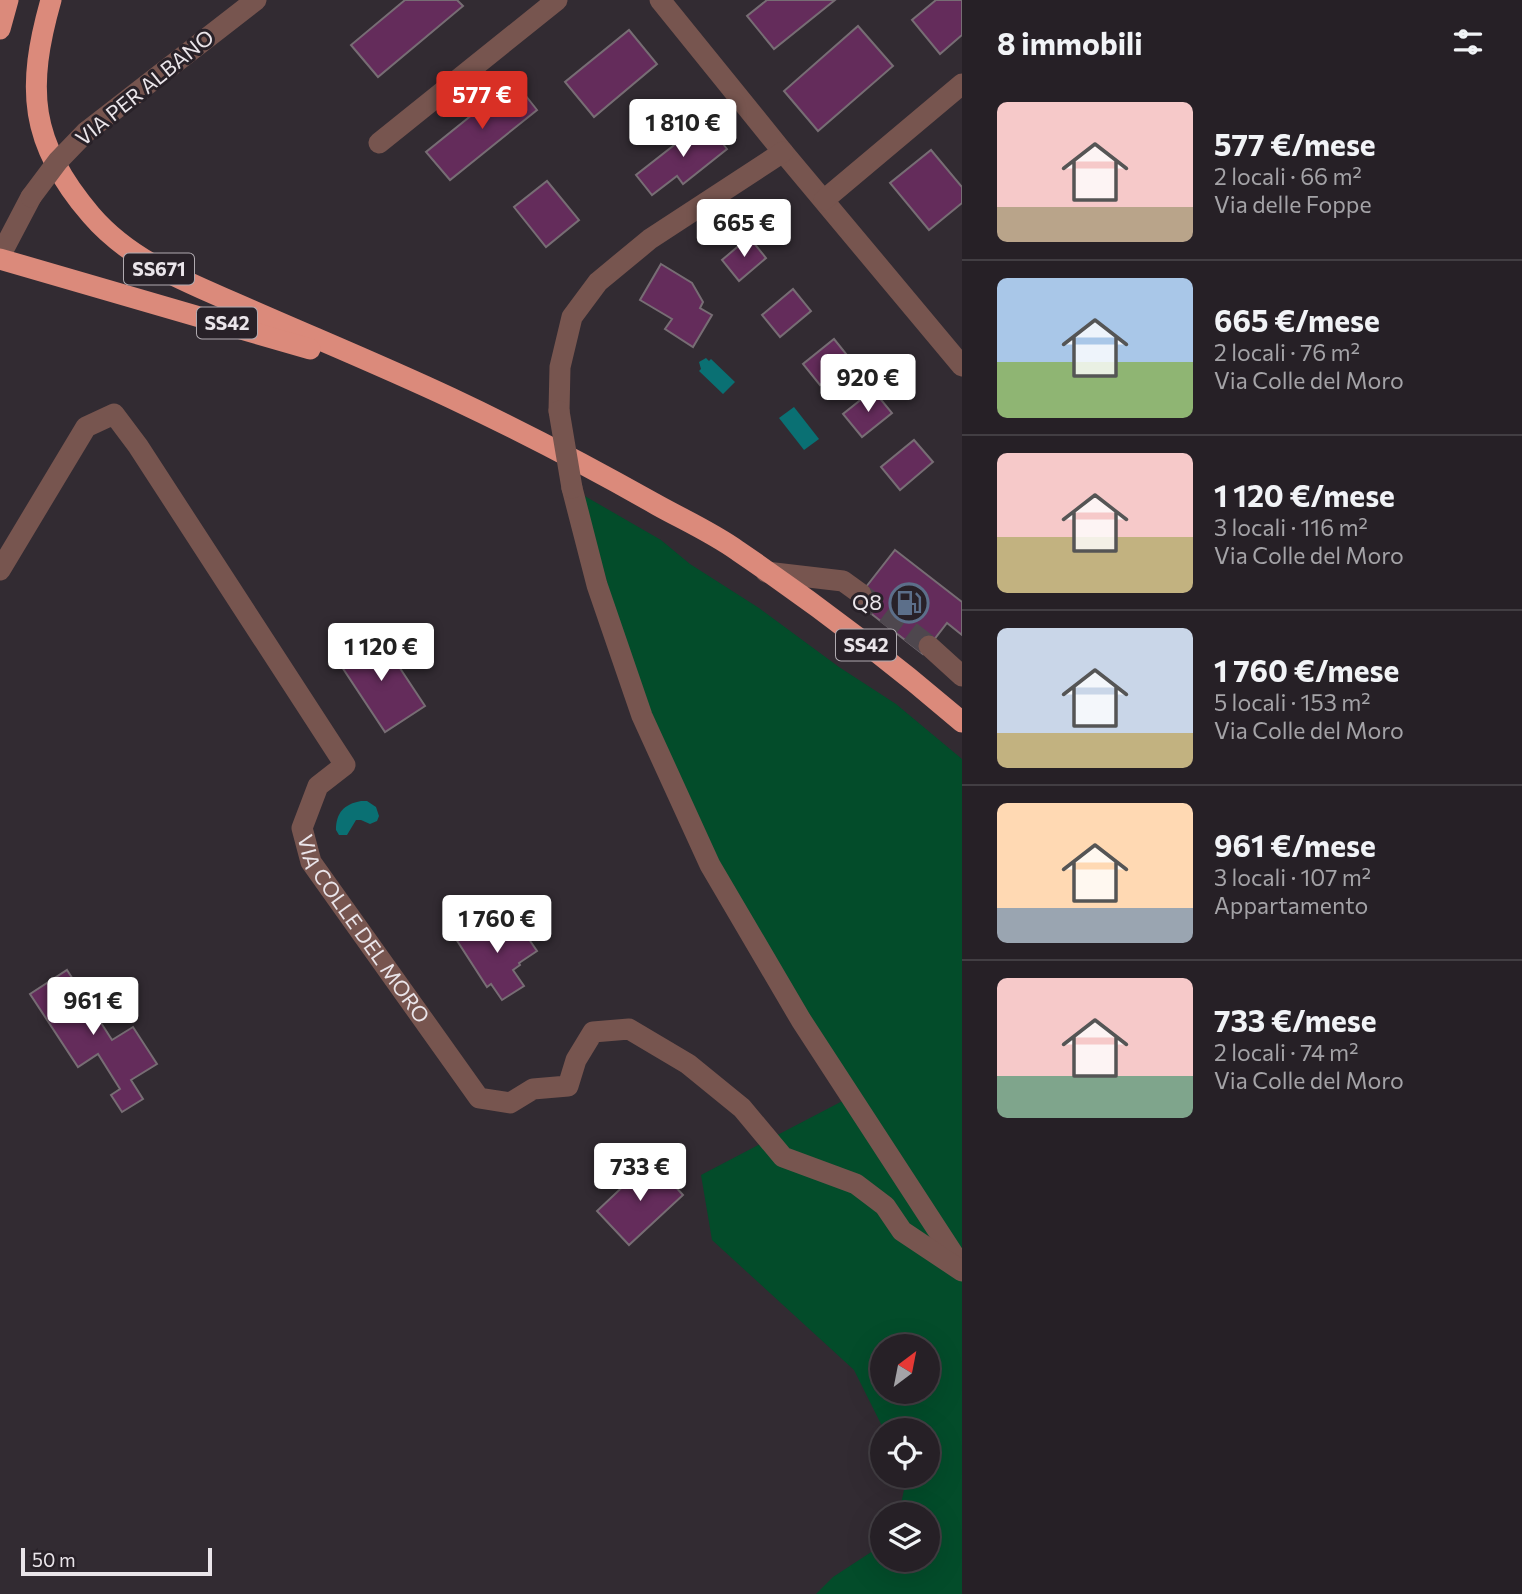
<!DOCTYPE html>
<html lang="it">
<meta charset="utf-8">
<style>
body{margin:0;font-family:Commissioner,sans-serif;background:#2e282e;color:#f1f3f6;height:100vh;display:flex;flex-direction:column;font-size:26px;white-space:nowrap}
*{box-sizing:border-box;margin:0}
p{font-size:23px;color:#a4a3a7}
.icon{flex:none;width:38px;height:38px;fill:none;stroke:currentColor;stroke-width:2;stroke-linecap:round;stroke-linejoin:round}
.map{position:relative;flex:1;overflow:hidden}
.side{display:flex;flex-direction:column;background:#262026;width:560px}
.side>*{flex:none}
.needle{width:46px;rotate:32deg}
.tools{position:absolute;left:870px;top:1334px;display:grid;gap:14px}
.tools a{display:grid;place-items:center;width:70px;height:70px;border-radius:50%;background:#262026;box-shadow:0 7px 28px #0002,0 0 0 2px #423e43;font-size:35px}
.scale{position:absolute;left:21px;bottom:18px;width:191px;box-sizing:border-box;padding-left:7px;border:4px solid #eae5ea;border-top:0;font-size:19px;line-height:24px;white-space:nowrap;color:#eae5ea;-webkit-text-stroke:5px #282128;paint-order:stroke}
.price{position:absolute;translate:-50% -60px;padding:0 16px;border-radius:7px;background:#fff;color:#222;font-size:23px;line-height:46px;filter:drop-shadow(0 2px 4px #0008)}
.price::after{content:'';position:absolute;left:50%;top:42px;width:21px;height:16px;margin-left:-10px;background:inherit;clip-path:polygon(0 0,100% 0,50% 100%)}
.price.current{background:#d93025;color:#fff}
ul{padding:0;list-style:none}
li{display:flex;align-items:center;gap:21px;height:175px;padding:0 35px}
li+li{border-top:2px solid #423e43}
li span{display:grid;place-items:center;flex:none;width:196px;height:140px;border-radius:10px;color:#555}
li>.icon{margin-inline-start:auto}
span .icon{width:84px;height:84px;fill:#fffc;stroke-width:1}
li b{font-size:30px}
h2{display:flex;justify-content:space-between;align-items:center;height:84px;padding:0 35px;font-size:30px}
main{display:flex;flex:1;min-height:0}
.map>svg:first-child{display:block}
.green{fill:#034c2a;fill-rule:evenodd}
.water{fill:#0a7073}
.building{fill:#642c5b;stroke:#776d74;stroke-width:2}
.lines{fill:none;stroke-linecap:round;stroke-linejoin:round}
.minor-tunnel{stroke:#4e474e;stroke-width:21;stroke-dasharray:21 10;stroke-linecap:butt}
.minor{stroke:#77554f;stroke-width:21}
.highway{stroke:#db8a7b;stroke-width:21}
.minor-bridge{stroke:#77554f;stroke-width:21}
.labels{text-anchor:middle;stroke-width:6;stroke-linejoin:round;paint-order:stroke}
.shield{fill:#282128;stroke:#b0aab0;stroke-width:2}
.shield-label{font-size:19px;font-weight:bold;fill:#eae5ea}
.street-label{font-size:21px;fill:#eae5ea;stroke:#282128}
.poi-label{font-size:21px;fill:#eae5ea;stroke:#282128;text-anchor:end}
</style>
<main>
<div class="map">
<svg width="962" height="1594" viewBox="0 0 962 1594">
<rect width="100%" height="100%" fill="#322b32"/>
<path class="green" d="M583,495L661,540L690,564L759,608L839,667L896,704L962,759V1594H816L833,1577L882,1545V1559H928V1514H899L907,1475H928V1430H884L854,1370L712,1240L701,1175L854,1095L772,968L666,756L618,622ZM882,1346H928V1391H882Z"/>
<g class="water">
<path d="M706,358L709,361L711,359L735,382L723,394L699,371L701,369L699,362Z"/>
<path d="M794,407L819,439L804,450L779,418Z"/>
<path d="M361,801H367L376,807L379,816L377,821L370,824L361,820H356L347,835H339L336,830C336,813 344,804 361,801Z"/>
</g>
<g class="building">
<path d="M405,0H457L463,6L378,77L351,45Z"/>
<path d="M767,0H835L774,49L747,16Z"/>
<path d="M936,0H962V35L940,54L912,20Z"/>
<path d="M858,26L893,66L818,131L784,91Z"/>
<path d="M629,30L657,64L594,117L565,82Z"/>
<path d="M514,81L537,110L450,180L426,152Z"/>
<path d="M705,121L727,149L683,184L677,176L652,195L636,175Z"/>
<path d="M931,150L962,187V203L929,230L890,183Z"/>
<path d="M547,181L579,220L546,247L514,207Z"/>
<path d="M749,237L766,258L739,281L722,260Z"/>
<path d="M661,264L692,283L703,302L700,308L712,315L693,347L665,329L672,319L640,300Z"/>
<path d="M793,289L811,311L780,337L762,315Z"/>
<path d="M834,339L851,360L820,385L803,364Z"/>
<path d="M873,390L892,413L862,437L843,414Z"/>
<path d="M914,440L933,462L900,490L881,467Z"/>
<path d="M895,550L962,602V635L947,623L923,654L855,601Z"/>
<path d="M378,635L425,706L385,732L338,661Z"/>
<path d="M489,918L497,930L510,921L521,938L526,935L537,951L519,963L520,965L513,970L524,986L502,1000L491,984L487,987L456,939Z"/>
<path d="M67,970L112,1040L133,1027L157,1064L131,1080L143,1099L122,1112L111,1095L120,1089L98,1054L78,1067L30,994Z"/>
<path d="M651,1160L683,1195L629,1245L597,1211Z"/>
</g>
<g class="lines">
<path class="minor-tunnel" d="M861,594L929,646"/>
<g class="minor">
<path d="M660,0L783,152L962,366"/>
<path d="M86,132L256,0"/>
<path d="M379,143L557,0"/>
<path d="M824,200L962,84"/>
<path d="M0,256L31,197"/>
<path d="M559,411L560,367L572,317L598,282L650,239L783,152"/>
<path d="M572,488L597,585L642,716L710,865L801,1020L961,1266"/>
<path id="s1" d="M0,570L86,427L114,414L138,446L345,765L318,786L302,828L311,862L479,1098L510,1103L533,1089L568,1086L576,1060L593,1032L629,1029L688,1064L742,1108L783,1157L856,1184L885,1206L902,1231L962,1271"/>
<path d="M766,572L843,581L861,594"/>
<path d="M929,646L962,676"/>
</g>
<g class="highway">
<path d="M51,0C26,88 29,143 91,215C133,264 193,284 251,310C317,339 385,367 451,398C521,431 590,467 657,505C684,520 713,533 738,551C816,604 891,661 962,722"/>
<path d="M0,29L8,0"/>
<path d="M0,259L310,349"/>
</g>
<g class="minor-bridge">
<path d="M31,197L58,161L86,132"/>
<path d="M559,411L572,488"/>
</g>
</g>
<defs>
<g id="fuel-ring" transform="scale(2.0125)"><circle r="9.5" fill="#282128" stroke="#5c6f8a" stroke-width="1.5"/><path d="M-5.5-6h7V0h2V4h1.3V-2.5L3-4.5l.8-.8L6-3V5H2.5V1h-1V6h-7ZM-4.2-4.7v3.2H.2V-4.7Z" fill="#5c6f8a"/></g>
</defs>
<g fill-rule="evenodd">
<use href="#fuel-ring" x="909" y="603"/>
</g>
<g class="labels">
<g class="shield">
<rect x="124" y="253.5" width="70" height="31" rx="5"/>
<rect x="197" y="307.5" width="60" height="31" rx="5"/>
<rect x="836" y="629.5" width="60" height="31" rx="5"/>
</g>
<g class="shield-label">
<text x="159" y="276">SS671</text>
<text x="227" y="330">SS42</text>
<text x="866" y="652">SS42</text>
</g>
<g class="street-label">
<text transform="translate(145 88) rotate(-39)" y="7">VIA PER ALBANO</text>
<text dy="7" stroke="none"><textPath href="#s1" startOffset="816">VIA COLLE DEL MORO</textPath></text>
</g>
<g class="poi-label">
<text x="882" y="610">Q8</text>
</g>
</g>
</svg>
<div class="tools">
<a><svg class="needle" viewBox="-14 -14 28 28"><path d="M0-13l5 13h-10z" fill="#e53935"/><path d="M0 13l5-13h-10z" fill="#a4a3a7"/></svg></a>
<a><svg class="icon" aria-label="locate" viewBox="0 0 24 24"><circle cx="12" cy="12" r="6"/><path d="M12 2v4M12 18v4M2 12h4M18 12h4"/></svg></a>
<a><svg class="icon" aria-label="layers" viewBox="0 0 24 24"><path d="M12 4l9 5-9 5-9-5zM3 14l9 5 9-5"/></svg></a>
</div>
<div class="scale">50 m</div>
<b class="price current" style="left:482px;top:131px">577 €</b>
<b class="price" style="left:683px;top:159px">1 810 €</b>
<b class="price" style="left:744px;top:259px">665 €</b>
<b class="price" style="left:868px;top:414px">920 €</b>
<b class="price" style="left:381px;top:683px">1 120 €</b>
<b class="price" style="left:497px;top:955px">1 760 €</b>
<b class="price" style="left:93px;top:1037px">961 €</b>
<b class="price" style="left:640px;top:1203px">733 €</b>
</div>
<section class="side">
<h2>8 immobili<svg class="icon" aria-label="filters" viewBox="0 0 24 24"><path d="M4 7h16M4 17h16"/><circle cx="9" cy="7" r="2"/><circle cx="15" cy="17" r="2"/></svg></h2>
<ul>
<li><span style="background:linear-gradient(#f6c9c9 75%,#b9a48a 0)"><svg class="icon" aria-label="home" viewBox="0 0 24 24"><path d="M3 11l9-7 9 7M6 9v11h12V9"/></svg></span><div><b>577 €/mese</b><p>2 locali · 66 m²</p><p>Via delle Foppe</p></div></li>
<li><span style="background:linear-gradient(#a9c7e8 60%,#8fb573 0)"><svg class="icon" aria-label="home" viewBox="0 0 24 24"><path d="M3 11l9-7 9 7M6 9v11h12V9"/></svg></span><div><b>665 €/mese</b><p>2 locali · 76 m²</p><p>Via Colle del Moro</p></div></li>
<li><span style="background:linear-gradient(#f6c9c9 60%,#c2b280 0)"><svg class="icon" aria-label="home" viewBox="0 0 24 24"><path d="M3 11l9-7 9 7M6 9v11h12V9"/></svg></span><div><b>1 120 €/mese</b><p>3 locali · 116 m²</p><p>Via Colle del Moro</p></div></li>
<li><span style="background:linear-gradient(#c9d6e8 75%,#c2b280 0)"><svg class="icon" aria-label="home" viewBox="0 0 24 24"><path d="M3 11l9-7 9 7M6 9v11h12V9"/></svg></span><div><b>1 760 €/mese</b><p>5 locali · 153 m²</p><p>Via Colle del Moro</p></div></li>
<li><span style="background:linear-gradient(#ffd9b3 75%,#9aa5b1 0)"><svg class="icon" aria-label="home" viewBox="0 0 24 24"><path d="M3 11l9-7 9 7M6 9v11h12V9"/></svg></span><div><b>961 €/mese</b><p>3 locali · 107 m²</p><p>Appartamento</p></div></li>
<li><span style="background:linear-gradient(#f6c9c9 70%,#7fa58c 0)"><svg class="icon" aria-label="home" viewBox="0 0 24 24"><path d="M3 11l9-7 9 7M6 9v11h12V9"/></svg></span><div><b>733 €/mese</b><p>2 locali · 74 m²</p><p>Via Colle del Moro</p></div></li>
</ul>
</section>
</main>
